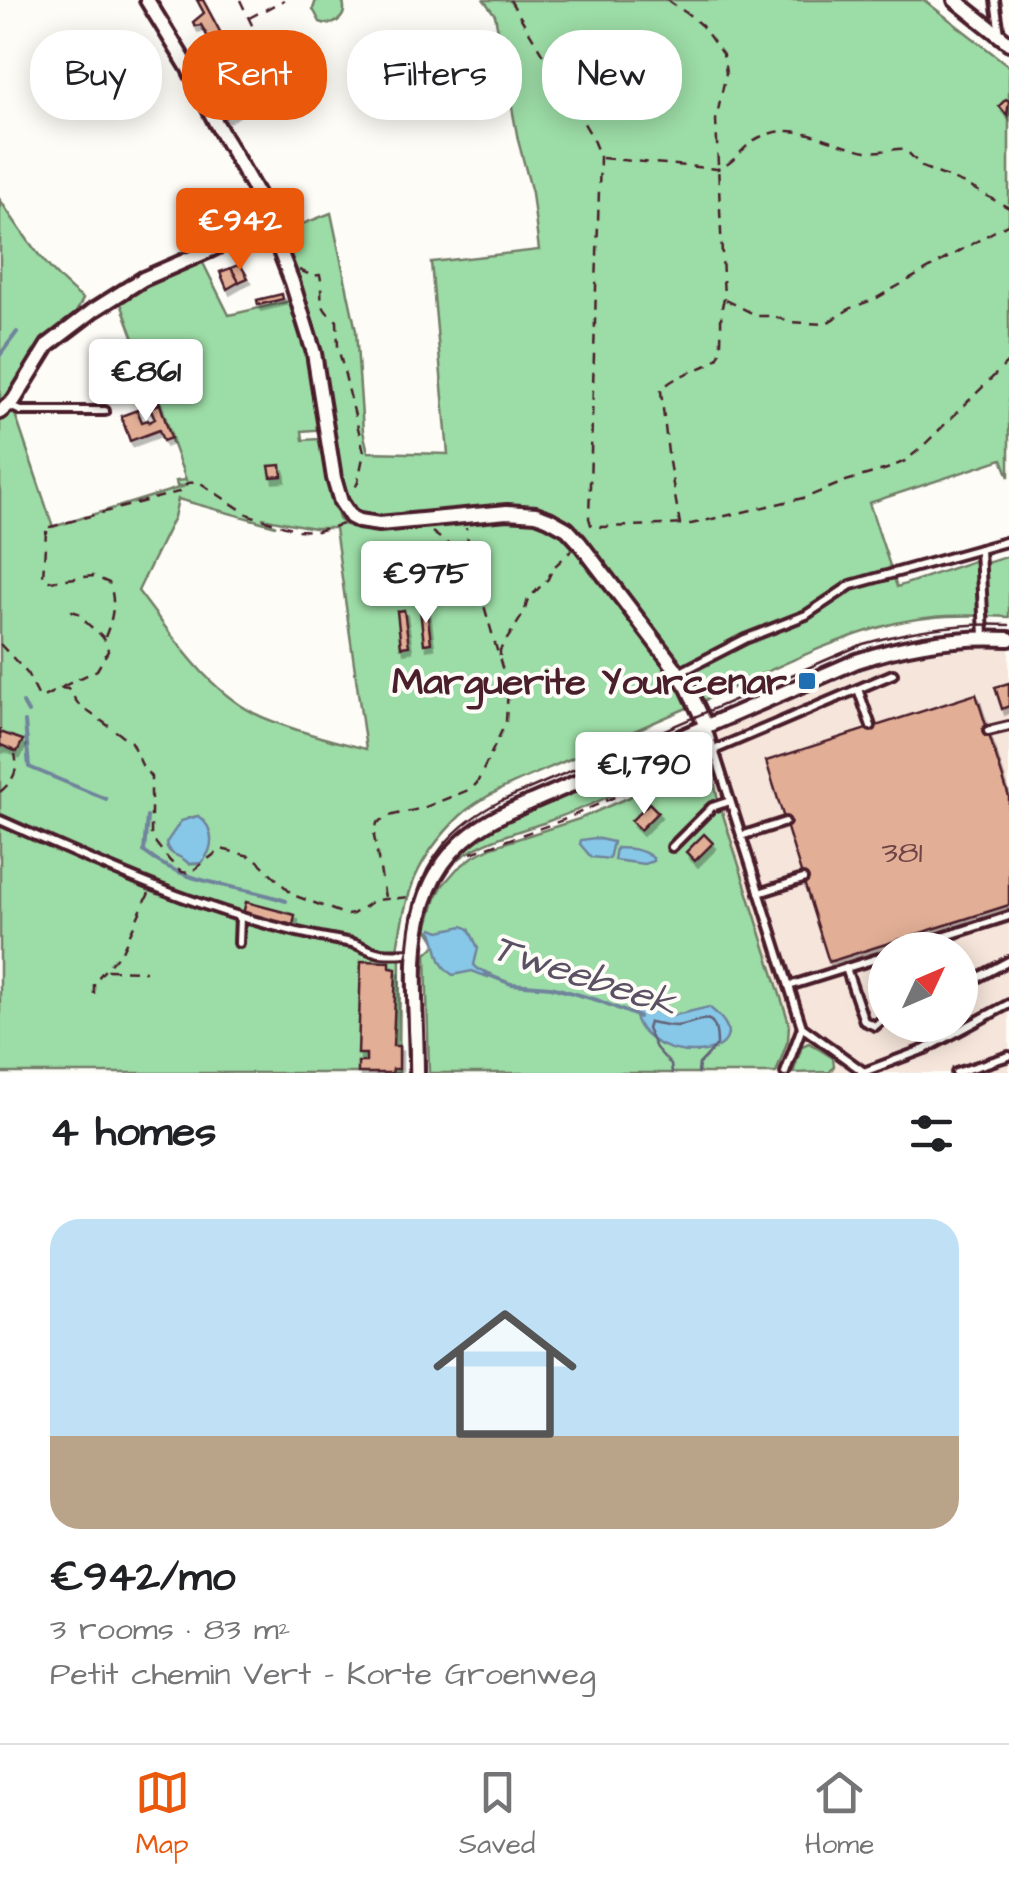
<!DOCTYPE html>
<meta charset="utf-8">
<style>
body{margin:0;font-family:"Architects Daughter",sans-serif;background:#f2f2f2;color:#202124;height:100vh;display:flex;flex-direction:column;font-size:38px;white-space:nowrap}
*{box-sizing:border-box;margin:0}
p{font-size:32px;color:#757577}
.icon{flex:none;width:55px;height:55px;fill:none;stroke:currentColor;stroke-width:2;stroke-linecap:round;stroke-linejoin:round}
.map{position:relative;height:1073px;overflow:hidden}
.details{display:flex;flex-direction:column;background:#fff;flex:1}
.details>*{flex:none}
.banner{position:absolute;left:30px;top:30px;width:950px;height:90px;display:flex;gap:20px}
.needle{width:65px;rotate:46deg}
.buttons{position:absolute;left:868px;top:932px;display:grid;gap:20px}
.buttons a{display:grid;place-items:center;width:110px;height:110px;border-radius:50%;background:#fff;box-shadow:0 5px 25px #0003;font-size:50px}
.price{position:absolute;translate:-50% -85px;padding:0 22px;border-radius:10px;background:#fff;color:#222;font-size:32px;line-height:65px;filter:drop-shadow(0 2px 5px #0008)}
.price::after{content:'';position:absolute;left:50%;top:60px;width:30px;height:22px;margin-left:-15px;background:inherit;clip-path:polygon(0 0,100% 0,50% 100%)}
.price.active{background:#ea580c;color:#fff}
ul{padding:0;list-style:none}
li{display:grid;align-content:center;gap:20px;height:530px;padding:0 50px}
li span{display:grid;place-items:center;height:310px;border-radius:30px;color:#555}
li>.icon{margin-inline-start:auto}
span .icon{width:180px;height:180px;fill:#fffc;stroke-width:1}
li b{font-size:42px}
h2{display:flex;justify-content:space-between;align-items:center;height:120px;padding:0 50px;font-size:42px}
.pill{padding:0 35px;border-radius:40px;background:#fff;box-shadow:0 5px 25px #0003;font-size:35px;line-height:90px}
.pill.active{background:#ea580c;color:#fff}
.tabs{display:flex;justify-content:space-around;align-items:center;height:140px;border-top:2px solid #e0e0e0;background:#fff;font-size:28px;color:#757577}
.tabs a{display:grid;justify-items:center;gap:5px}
.tabs .active{color:#ea580c}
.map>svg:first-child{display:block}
.built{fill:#f5e5da;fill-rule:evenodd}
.green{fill:#9cdca6;stroke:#737e68;stroke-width:2.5;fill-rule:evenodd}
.water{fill:#87c7e8;stroke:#6f849c;stroke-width:2.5}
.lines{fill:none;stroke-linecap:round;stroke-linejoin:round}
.shore{stroke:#626277;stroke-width:2.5}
.stream{stroke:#6f849c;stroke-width:4}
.building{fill:#e2af96;stroke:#4a1f2b;stroke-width:2.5;filter:url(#shadow)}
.lane-casing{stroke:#4a1f2b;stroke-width:14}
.street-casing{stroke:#4a1f2b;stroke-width:20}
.path{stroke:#4a1f2b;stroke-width:2.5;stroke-dasharray:10 8;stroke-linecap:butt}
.lane{stroke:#fdfcf7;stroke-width:6}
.street{stroke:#fdfcf7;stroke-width:12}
.tram{stroke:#4a1f2b;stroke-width:2.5}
.poi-dot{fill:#1f6fb2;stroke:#fdfcf7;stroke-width:4}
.labels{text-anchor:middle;stroke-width:8;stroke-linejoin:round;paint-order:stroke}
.number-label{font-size:32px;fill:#704346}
.poi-label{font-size:38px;font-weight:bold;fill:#4a1f2b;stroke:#fdfcf7;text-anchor:end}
.water-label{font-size:40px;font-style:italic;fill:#5c5164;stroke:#fdfcf7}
</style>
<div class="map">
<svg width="1009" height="1073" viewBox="0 0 1009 1073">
<defs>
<filter id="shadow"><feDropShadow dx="3" dy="5.5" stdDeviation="0" flood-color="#0004"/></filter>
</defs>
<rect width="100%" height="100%" fill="#fdfcf7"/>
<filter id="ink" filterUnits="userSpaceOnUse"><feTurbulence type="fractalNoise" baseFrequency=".01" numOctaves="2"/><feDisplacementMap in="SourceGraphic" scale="20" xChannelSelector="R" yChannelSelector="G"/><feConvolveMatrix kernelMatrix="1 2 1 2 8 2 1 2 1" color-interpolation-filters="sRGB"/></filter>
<g filter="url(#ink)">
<path class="built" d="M981,648L1009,649V1073H776L788,1040L717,796L712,770L699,740L871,667L916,655ZM885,950H960V1025H885Z"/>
<g class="green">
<path d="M316,0H342C349,16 336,28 320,22L313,9Z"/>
<path d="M484,0H924L1009,66V477L1002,459L869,503L897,587L985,557L987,563L1009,556V617C969,614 928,614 888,625C835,639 784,664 734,687C683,710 632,732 581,754C545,771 487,790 460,816C416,859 406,891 397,950L400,953L399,1073H0V420L14,411L53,527L185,486H177L176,481L186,480L119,298L201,259L229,315L294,300L279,233L331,213L356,331L363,431L368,452L448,454L431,262L539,250L532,193L518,140L495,15ZM325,429C331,451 336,488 350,506C358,515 368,518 376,526L345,525L339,519L319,439L303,440L302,431ZM178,499L276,526L262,518L314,528H335L366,749C331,740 295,731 262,717C208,693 173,636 138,591L174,517ZM198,816L201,863L189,864L182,857L188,818Z"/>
<path d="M0,200C24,235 48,273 83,299L71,322L11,394L0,405Z"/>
<path d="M679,741C662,756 647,777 626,788C601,801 573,812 546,822C511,834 474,842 447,869L449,862L488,826Z"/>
<path d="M684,747L697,775L712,770L717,796L789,1023L788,1040L776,1073H429L426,954L437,944L427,928L436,898L443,885L457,869L474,856L492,847L579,819L630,797Z"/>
<path d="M809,1043L833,1058L834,1066L830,1072L793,1073L802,1046Z"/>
</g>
<g class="water">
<path d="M198,816C215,828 215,849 201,863L189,864C181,854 168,857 166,843L181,821Z"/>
<path d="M595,838L613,842L609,859L591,857L580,844L581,840Z"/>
<path d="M616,848C629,848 643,849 653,858V861L644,864L614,860Z"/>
<path d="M463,926L469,929L478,948L474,965L478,969L491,974L488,977L472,971L453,975C435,964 439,946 431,930L433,928L440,931Z"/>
<path d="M642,1006L671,1016L709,1007C775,1058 647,1073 634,1013Z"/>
</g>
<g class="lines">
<path class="shore" d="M672,1073L671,1065L656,1048L647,1029L649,1022C658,1023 667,1026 676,1026C697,1025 717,1003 717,1045L699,1064L698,1073"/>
<g class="stream">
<path d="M0,355L17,332"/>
<path d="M23,703L28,712"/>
<path d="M25,722L29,767L106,799"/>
<path d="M147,817L144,852C188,886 236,884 286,901"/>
<path d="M486,974L511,984L551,987L576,994L597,1000L639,1017"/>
</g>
</g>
<g class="building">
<path d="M197,0H203L233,56L218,64L215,63L214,57L205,44L209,39L201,25L195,26L193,22L204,13Z"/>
<path d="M250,77L261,97L246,105L235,85Z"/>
<path d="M231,93L240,108L222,119L213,103Z"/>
<path d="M1006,99L1009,101L1007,115L999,106Z"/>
<path d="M240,264L248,278L239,282L231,268Z"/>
<path d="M231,268L239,282L227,289L220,272Z"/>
<path d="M282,294L283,299L258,305L257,300Z"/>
<path d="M142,356L152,382L145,385L134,359Z"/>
<path d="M153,385L160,404L148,408L144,396L151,393L149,387Z"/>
<path d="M160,404L171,438L163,441L159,430L130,441L121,416L137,410L142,422L148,420L149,422L155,419L150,407Z"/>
<path d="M281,465L282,476L271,477L269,466Z"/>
<path d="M427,608L431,643L424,644L420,609Z"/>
<path d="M404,610L409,646L401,647L397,611Z"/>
<path d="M1009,683V706L1002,709L995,687Z"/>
<path d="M976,694L1009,797V905L829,962L766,761Z"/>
<path d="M0,728V732L23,740L17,752L1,745L0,748Z"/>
<path d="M696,745L705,767L698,771L688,748Z"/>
<path d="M649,803L658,812L640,830L631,821Z"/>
<path d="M704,834L713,843L695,861L686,852Z"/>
<path d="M246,902L295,915L293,926L243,914Z"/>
<path d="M361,961L390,962V968L396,969L393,1046H399V1069H393L392,1073H358V1062H366V1054H358Z"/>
</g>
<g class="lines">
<g class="lane-casing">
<g id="lane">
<path d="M995,0L1000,34"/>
<path d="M10,406L21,411H105"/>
<path d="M980,549L984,636"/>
<path d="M679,673L745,639L806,615L851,585L1009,541"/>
<path d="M858,689L871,726"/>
<path d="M707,727L714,750"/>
<path d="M988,731L1009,726"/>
<path d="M0,820C115,871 221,921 347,942C358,943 366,950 376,952C387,955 402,953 414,953"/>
<path d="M741,836L785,822"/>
<path d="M672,847L712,807L730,801"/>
<path d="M759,893L803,879"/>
<path d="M239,943L240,917"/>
<path d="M902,950L1009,916"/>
<path d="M846,968L864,1021L875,1026L885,1017"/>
<path d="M789,986L885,956"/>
<path d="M960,987L1009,961"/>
<path d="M864,1072L802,1027L714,750L893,674"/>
<path d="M785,1073L802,1027"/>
<path d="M861,1073L925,1049L1009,1004"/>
<path d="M956,1073L1009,1056"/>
</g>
</g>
<g class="street-casing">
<g id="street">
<path d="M147,0L188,67L216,123L260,199L292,282L314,353L334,478L341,502L351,517L359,521L379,524L507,512L536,514L549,519L567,529L579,542L675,668L688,688L706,726"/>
<path d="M955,0L1009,43"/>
<path d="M0,412L14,400L48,345L94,310L143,279L210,250L268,222"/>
<path d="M417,1073C417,968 392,866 508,812L857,661C907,644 956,636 1009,639"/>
</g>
</g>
<g class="path">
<path d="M240,0L272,67L273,71L269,79"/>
<path d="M510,0L591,135L600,157L589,518L591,525L601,527L691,524L807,497L846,481L887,469L905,461L921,448L1009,361"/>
<path d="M667,0L688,14L702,26L723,55L726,73L716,120L724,299C718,317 724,337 719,355C715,368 674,372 661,391L669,462L680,524"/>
<path d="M249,18L284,0"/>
<path d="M602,158L717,169C736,164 742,145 760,137C798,120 830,144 866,151C879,153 892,148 905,149L922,167L967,185L1009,208"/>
<path d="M299,270L313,276L320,275C323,285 318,301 326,311C329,315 333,317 337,321L338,347L364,452L358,482L353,492"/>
<path d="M726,300L758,316H774L789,322L825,324L851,308L875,299L1009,223"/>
<path d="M432,532L470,560"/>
<path d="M105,637C112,620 117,602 109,583L93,576L49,581L43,577L46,532L51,533L50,527L182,491L187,483L199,482L249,515L298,530L317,531L343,524"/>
<path d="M0,644L27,673L39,697L41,698L61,688L68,689L79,705L131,742L142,765L151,777V837L170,861L182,872L190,873L221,849L254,857L293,895L347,915L353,914L375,900L410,897"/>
<path d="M500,656V650L524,613L528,599L548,579L553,568L572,550"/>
<path d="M62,687L97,670L108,651C106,633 94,632 84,620C74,610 86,616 72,611L66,615"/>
<path d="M0,792C13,781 19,771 15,754"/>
<path d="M471,853L563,820L630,790L643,781L667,756"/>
<path d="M385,897L374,836L377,823L389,816L423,808L471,789L477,783L506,722L508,688L471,561L466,528"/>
<path d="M107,970L146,971"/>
<path d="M94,994V982L122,951L149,893"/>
</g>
<use href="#lane" class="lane"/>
<use href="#street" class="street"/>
<path class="tram" d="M410,1073C409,966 384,860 501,801L863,644C911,630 959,622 1009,625"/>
</g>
</g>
<rect class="poi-dot" x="797" y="671" width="20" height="20" rx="5"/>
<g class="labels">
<g class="number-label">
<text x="902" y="862">381</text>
</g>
<g class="poi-label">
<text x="787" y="694">Marguerite Yourcenar</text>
</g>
<g class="water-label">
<text transform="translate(585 974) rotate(18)" y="14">Tweebeek</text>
</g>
</g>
</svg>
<div class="buttons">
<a><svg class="needle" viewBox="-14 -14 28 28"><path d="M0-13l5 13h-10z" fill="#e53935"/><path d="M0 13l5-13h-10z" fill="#757577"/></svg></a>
</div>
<b class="price active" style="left:240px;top:273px">€942</b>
<b class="price" style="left:146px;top:424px">€861</b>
<b class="price" style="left:426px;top:626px">€975</b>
<b class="price" style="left:644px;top:817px">€1,790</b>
<div class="banner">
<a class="pill">Buy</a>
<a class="pill active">Rent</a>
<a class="pill">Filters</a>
<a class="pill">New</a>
</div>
</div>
<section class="details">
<h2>4 homes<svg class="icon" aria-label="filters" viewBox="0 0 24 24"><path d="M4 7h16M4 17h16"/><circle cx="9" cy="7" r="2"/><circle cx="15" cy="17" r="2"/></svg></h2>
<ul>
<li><span style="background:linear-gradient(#bfe0f5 70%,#b9a48a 0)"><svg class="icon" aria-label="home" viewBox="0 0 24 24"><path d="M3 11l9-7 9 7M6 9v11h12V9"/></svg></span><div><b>€942/mo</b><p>3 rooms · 83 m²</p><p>Petit chemin Vert - Korte Groenweg</p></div></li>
</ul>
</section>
<nav class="tabs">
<a class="active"><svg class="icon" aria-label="map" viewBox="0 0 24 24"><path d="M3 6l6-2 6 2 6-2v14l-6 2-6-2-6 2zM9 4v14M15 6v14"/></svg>Map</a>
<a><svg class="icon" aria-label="saved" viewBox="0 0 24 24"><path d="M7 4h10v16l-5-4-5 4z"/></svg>Saved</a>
<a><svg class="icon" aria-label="home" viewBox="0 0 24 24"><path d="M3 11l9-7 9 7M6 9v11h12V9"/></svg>Home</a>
</nav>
